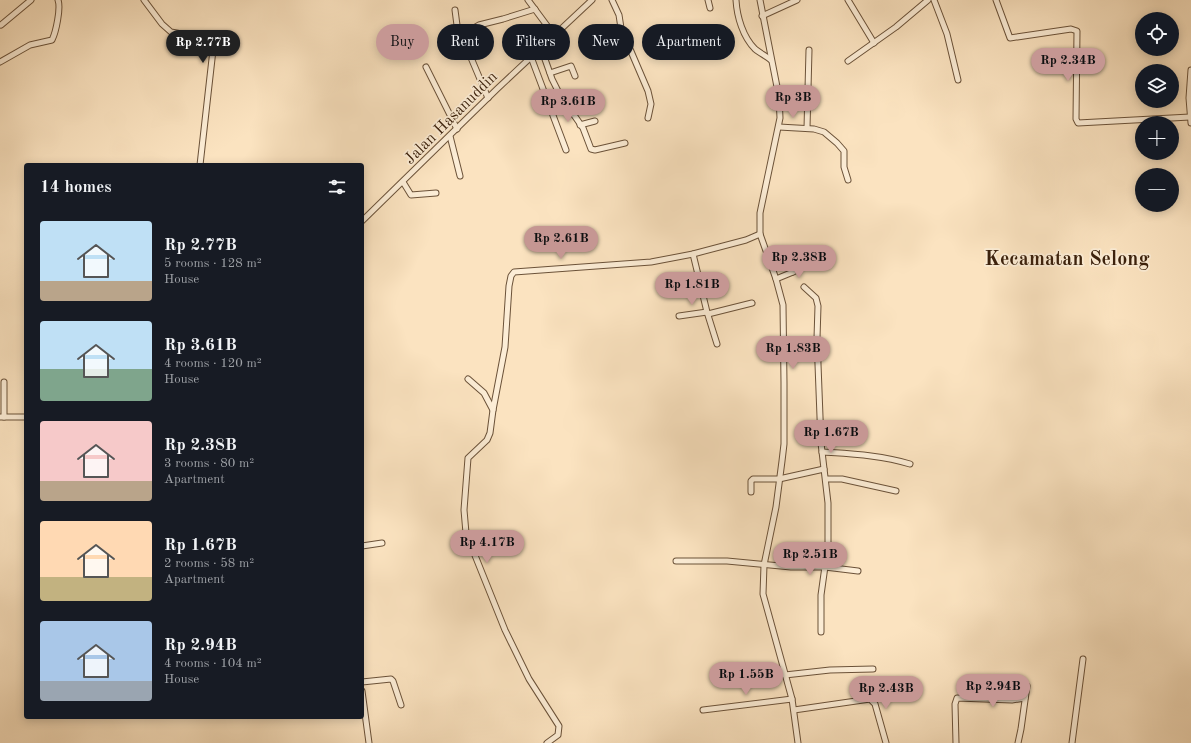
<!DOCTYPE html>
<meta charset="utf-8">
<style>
body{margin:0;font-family:"Old Standard TT",serif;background:#20242c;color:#f1f3f6;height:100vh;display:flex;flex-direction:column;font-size:15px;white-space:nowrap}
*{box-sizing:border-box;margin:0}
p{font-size:13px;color:#9ea1a6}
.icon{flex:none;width:22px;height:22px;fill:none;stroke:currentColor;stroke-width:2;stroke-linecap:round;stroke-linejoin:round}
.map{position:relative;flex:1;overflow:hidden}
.side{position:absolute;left:24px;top:163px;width:340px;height:556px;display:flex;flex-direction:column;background:#171b24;border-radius:4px;box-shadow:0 2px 10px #0003}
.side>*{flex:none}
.banner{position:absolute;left:376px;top:24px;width:380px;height:36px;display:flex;gap:8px}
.tools{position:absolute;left:1135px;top:12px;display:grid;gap:8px}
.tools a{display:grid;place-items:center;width:44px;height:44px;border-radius:50%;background:#171b24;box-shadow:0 2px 10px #0003;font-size:20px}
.price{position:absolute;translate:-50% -34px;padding:0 9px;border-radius:14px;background:#c59692;color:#111;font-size:13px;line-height:26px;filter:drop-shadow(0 1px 2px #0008)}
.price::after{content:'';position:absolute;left:50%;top:24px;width:12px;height:9px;margin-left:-6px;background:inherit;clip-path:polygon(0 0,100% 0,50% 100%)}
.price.active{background:#222;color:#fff}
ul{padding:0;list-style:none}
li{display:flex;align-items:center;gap:12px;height:100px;padding:0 16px}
li span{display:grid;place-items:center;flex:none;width:112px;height:80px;border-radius:4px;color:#555}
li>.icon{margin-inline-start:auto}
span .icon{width:48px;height:48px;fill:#fffc;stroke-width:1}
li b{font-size:17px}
h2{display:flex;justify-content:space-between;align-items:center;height:48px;padding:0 16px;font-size:17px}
.pill{padding:0 14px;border-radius:18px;background:#171b24;box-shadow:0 2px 10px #0003;font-size:14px;line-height:36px}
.pill.active{background:#c59692;color:#111}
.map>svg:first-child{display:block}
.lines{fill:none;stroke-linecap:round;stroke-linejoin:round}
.minor-casing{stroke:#6b5239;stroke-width:7}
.minor{stroke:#fcedd6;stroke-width:5}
.labels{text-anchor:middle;stroke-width:3.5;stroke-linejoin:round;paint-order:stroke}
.street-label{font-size:16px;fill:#3b210c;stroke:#fcedd6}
.district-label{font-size:20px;font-weight:bold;fill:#3b210c;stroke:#fcedd6}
</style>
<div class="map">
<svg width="1191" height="743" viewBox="0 0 1191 743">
<rect width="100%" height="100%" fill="#fbe3c0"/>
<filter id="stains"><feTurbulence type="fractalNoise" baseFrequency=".005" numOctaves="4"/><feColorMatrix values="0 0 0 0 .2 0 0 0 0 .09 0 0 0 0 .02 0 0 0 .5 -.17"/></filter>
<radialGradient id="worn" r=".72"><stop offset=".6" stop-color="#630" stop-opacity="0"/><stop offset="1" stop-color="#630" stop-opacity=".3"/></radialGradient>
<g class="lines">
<g class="minor-casing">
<g id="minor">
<path d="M144,0L162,24L171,32L208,39L212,43L213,50L200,165"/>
<path d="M528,0L554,35"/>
<path d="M612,0L619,15L621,28L648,91L651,104L648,118"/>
<path d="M708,0L710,8"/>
<path d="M736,0C737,17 743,37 755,49C760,53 766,56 771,60"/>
<path d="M760,0L779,97L780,118L760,213V234L776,279L783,305L784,383V444L782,461L776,507L764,565L763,594L792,699L798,743"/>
<path d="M848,0L874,43"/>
<path d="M934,0L947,34L958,80"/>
<path d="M996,0L1010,38L1071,29L1077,31L1076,119L1078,123L1190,117"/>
<path d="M455,10L460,48L461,51L469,53L488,98"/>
<path d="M762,16L797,0"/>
<path d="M1,25L31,0"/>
<path d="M460,36L479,25L503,19L535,9"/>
<path d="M607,37L622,30"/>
<path d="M541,48L552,79L560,95L583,128L591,149L595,150L625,143"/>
<path d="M531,57L566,150"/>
<path d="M848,61L896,27L928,0"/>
<path d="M0,62L30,45L52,40C56,32 61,8 58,0"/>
<path d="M426,67L457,129"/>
<path d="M1191,70L1189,98L1191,123"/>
<path d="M550,73L571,66L575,76"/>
<path d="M580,125L595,121"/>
<path d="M779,127L814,129L824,132L837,143L844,151V167L848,180"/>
<path d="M807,128L809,50"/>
<path d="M450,136L460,176"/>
<path d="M403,182L411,195L436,193"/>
<path d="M362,221L497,89L592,0"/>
<path d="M693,254L707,312L717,344"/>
<path d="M789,261L793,272"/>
<path d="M776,279L793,272L813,261"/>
<path d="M700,283L720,277"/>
<path d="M804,287L816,298L818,306L817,338L821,443L828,503V545L821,595V632"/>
<path d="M708,314L752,303"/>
<path d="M679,316L707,312"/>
<path d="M468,379L484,393L493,410L490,433L487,440L468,458L464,510L466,533L505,630L529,679L559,726L558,735L547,743"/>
<path d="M493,410L505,347L509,286L511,276L514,272L651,262L693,254L746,240L760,234"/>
<path d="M0,417H26"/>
<path d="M4,417V382"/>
<path d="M822,452C852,454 881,455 910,464"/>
<path d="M826,479H842L896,491"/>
<path d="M751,492V481L753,479H779L824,469"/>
<path d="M362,546L382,543"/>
<path d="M676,561H727L791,567H825L858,571"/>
<path d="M785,675L830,670L873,669"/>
<path d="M362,682L391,679L393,681L401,705"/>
<path d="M362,691L369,743"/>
<path d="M703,710L792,699"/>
<path d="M794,710L870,699L875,704L886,743"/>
<path d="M956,743L955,704L957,698L1012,700L1025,698"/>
<path d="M1018,743L1021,729L1027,686"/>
<path d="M1072,743L1083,659"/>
</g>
</g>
<use href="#minor" class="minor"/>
</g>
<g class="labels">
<g class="street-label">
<text transform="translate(450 117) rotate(-45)" y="6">Jalan Hasanuddin</text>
</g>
<g class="district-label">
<text x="1067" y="265">Kecamatan Selong</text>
</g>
</g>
<rect width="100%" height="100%" filter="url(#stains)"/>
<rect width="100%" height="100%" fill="url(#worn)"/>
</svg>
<div class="tools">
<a><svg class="icon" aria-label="locate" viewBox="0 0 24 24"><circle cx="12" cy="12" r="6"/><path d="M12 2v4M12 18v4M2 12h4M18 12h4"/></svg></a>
<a><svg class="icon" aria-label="layers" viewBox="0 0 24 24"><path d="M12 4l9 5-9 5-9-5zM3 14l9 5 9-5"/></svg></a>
<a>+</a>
<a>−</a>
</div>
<b class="price active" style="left:203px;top:64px">Rp 2.77B</b>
<b class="price" style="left:1068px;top:82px">Rp 2.34B</b>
<b class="price" style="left:793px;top:119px">Rp 3B</b>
<b class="price" style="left:568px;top:123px">Rp 3.61B</b>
<b class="price" style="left:561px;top:260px">Rp 2.61B</b>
<b class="price" style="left:799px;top:279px">Rp 2.38B</b>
<b class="price" style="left:692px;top:306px">Rp 1.81B</b>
<b class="price" style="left:793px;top:370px">Rp 1.83B</b>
<b class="price" style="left:831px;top:454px">Rp 1.67B</b>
<b class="price" style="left:487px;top:564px">Rp 4.17B</b>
<b class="price" style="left:810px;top:576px">Rp 2.51B</b>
<b class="price" style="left:746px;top:696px">Rp 1.55B</b>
<b class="price" style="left:993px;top:708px">Rp 2.94B</b>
<b class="price" style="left:886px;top:710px">Rp 2.43B</b>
<div class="banner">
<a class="pill active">Buy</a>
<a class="pill">Rent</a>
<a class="pill">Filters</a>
<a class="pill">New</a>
<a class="pill">Apartment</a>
</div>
<section class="side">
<h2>14 homes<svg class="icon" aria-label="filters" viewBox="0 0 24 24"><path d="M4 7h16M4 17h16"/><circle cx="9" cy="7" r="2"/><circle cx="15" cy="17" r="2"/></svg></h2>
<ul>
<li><span style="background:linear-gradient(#bfe0f5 75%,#b9a48a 0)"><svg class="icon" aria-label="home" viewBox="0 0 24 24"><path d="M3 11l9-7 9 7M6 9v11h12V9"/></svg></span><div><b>Rp 2.77B</b><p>5 rooms · 128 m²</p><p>House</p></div></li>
<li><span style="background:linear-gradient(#bfe0f5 60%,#7fa58c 0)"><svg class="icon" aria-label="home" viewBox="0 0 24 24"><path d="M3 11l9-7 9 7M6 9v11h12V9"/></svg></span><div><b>Rp 3.61B</b><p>4 rooms · 120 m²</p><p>House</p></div></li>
<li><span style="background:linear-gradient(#f6c9c9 75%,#b9a48a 0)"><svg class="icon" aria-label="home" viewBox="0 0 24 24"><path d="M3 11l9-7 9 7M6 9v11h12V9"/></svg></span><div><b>Rp 2.38B</b><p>3 rooms · 80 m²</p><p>Apartment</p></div></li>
<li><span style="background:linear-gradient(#ffd9b3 70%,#c2b280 0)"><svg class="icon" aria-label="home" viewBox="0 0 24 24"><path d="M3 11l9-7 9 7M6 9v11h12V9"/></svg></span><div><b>Rp 1.67B</b><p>2 rooms · 58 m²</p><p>Apartment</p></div></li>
<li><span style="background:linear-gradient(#a9c7e8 75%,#9aa5b1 0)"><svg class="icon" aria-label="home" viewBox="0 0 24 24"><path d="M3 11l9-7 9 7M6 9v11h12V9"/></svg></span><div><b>Rp 2.94B</b><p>4 rooms · 104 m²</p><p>House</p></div></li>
</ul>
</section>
</div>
